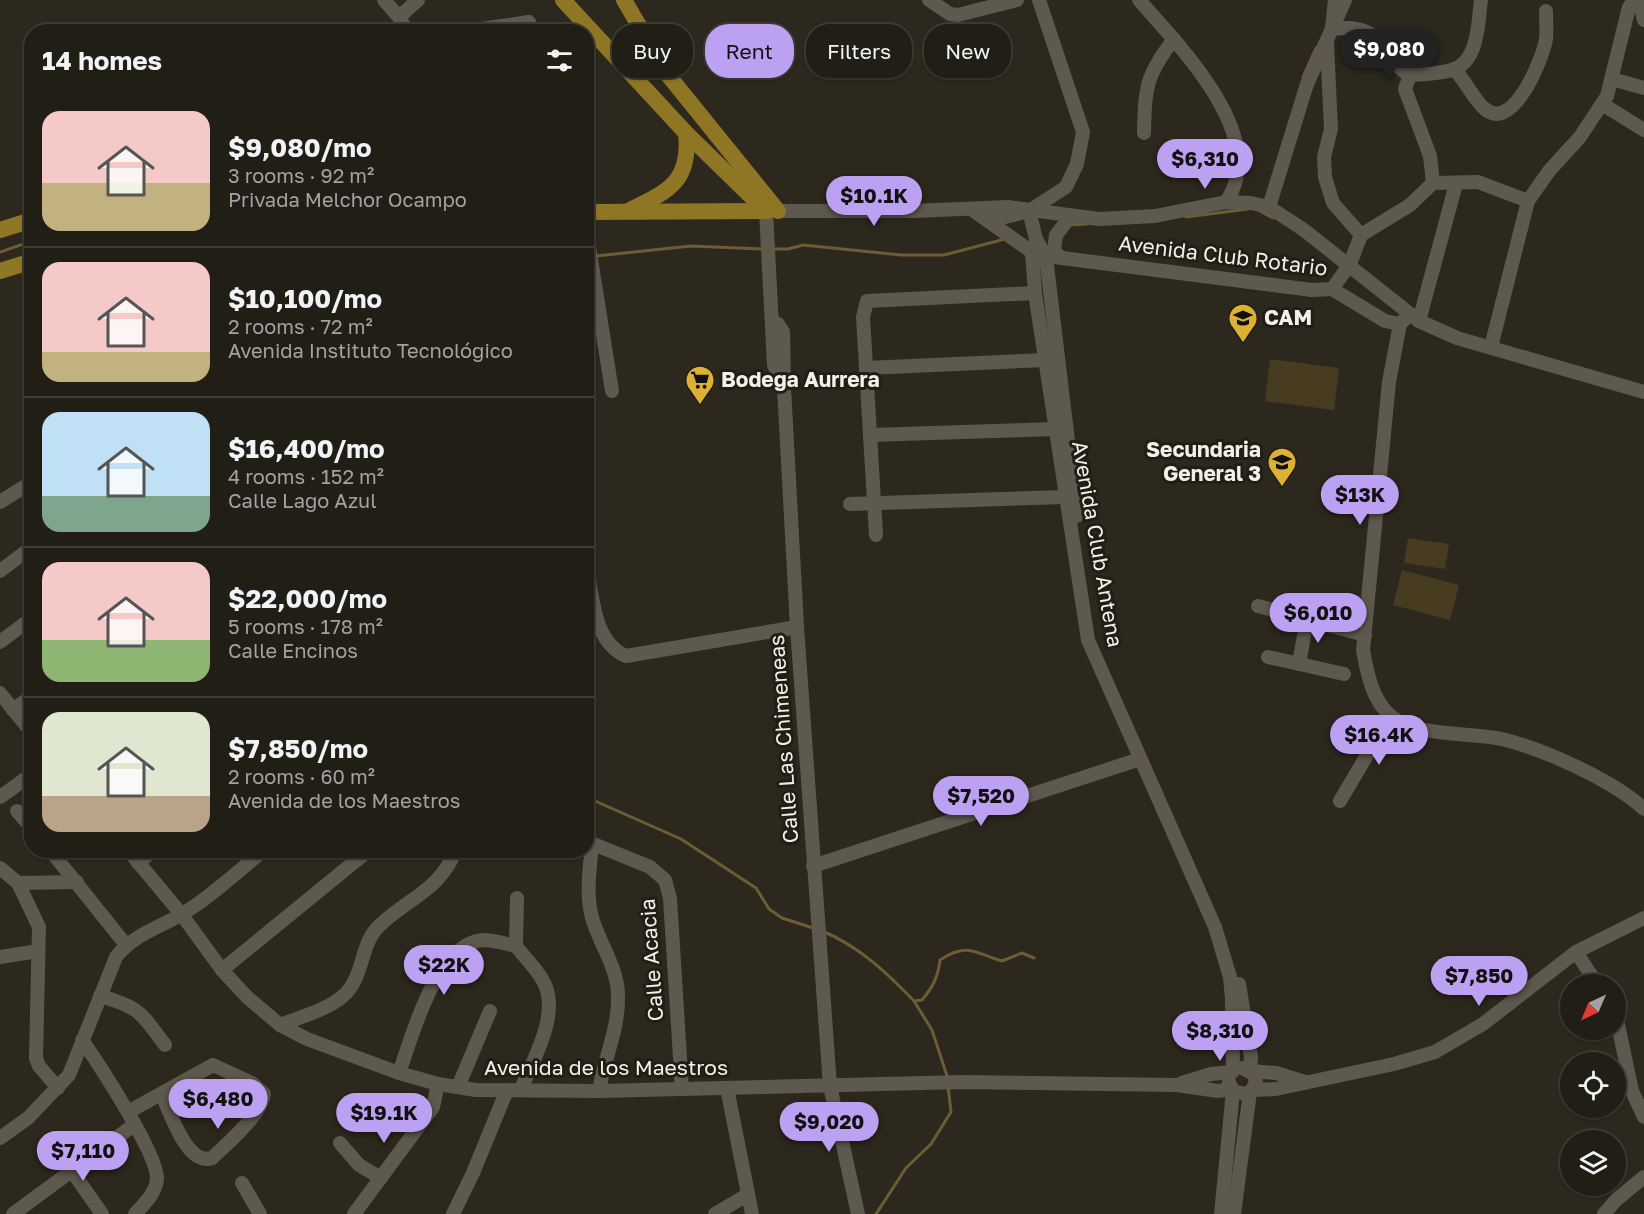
<!DOCTYPE html>
<meta charset="utf-8">
<style>
body{margin:0;font-family:"Golos Text",sans-serif;background:#29271f;color:#f1f3f6;height:100vh;display:flex;flex-direction:column;font-size:22px;white-space:nowrap}
*{box-sizing:border-box;margin:0}
p{font-size:20px;color:#a2a2a1}
.icon{flex:none;width:33px;height:33px;fill:none;stroke:currentColor;stroke-width:2;stroke-linecap:round;stroke-linejoin:round}
.map{position:relative;flex:1;overflow:hidden}
.side{position:absolute;left:24px;top:24px;width:570px;height:834px;display:flex;flex-direction:column;background:#211e16;border-radius:24px;box-shadow:0 2px 4px #0004,0 0 0 2px #3e3c35}
.side>*{flex:none}
.guide{position:absolute;left:612px;top:24px;width:570px;height:54px;display:flex;gap:12px}
.needle{width:39px;rotate:224deg}
.fabs{position:absolute;left:1560px;top:974px;display:grid;gap:12px}
.fabs a{display:grid;place-items:center;width:66px;height:66px;border-radius:50%;background:#211e16;box-shadow:0 2px 4px #0004,0 0 0 2px #3e3c35;font-size:30px}
.price{position:absolute;translate:-50% -51px;padding:0 14px;border-radius:21px;background:#bca0f2;color:#111;font-size:20px;line-height:39px;filter:drop-shadow(0 2px 3px #0008)}
.price::after{content:'';position:absolute;left:50%;top:36px;width:18px;height:14px;margin-left:-9px;background:inherit;clip-path:polygon(0 0,100% 0,50% 100%)}
.price.selected{background:#222;color:#fff}
ul{padding:0;list-style:none}
li{display:flex;align-items:center;gap:18px;height:150px;padding:0 18px}
li+li{border-top:2px solid #3e3c35}
li span{display:grid;place-items:center;flex:none;width:168px;height:120px;border-radius:18px;color:#555}
li>.icon{margin-inline-start:auto}
span .icon{width:72px;height:72px;fill:#fffc;stroke-width:1}
li b{font-size:26px}
h2{display:flex;justify-content:space-between;align-items:center;height:72px;padding:0 18px;font-size:26px}
.chip{padding:0 21px;border-radius:24px;background:#211e16;box-shadow:0 2px 4px #0004,0 0 0 2px #3e3c35;font-size:21px;line-height:54px}
.chip.selected{background:#bca0f2;color:#111}
.map>svg:first-child{display:block}
.green{fill:#473c20}
.lines{fill:none;stroke-linecap:round;stroke-linejoin:round}
.stream{stroke:#6d5c34;stroke-width:3}
.minor{stroke:#5e594e;stroke-width:14}
.major{stroke:#8f7624;stroke-width:16}
.labels{text-anchor:middle;stroke-width:6;stroke-linejoin:round;paint-order:stroke}
.street-label{font-size:21px;fill:#f3f0e9;stroke:#221e14}
.poi-label{font-size:21px;font-weight:bold;fill:#f3f0e9;stroke:#221e14;text-anchor:start}
</style>
<div class="map">
<svg width="1644" height="1214" viewBox="0 0 1644 1214">
<rect width="100%" height="100%" fill="#2c281d"/>
<g class="green">
<path d="M1270,359L1339,368L1334,410L1265,401Z"/>
<path d="M1408,538L1449,544L1445,569L1404,563Z"/>
<path d="M1402,570L1459,585L1450,620L1393,605Z"/>
</g>
<g class="lines">
<g class="stream">
<path d="M1303,77L1316,48"/>
<path d="M1260,211L1273,218"/>
<path d="M1186,217L1248,209"/>
<path d="M1070,225L1087,224"/>
<path d="M772,249H788L803,245L901,255H944L1005,239"/>
<path d="M0,252L32,241"/>
<path d="M596,256L691,246L762,249"/>
<path d="M586,797L681,839L756,888L769,909L782,918L813,928"/>
<path d="M822,931C859,946 887,973 914,1001L922,1000C933,987 938,977 940,960C967,942 975,953 1002,961L1022,953L1034,958"/>
<path d="M914,1001L932,1030L948,1079"/>
<path d="M876,1214L906,1168L931,1144L951,1112L948,1086"/>
</g>
<g class="minor">
<path d="M384,0L399,17L408,32"/>
<path d="M929,0L950,14L958,15L1017,0"/>
<path d="M1139,0C1180,47 1271,137 1226,202"/>
<path d="M1335,0L1332,29C1387,21 1377,57 1410,75C1423,74 1439,74 1452,70C1479,62 1478,22 1481,0"/>
<path d="M1639,0L1644,20"/>
<path d="M399,17L418,0"/>
<path d="M460,32L529,22"/>
<path d="M1327,43L1331,129L1324,157L1325,177L1333,203L1361,235"/>
<path d="M1454,69C1466,81 1473,99 1485,109C1513,133 1543,58 1546,39C1547,30 1546,20 1546,11"/>
<path d="M1410,75L1405,89L1430,156L1433,183"/>
<path d="M1612,79L1644,88"/>
<path d="M1602,104L1644,130"/>
<path d="M1144,133C1145,87 1146,75 1174,39"/>
<path d="M1269,207L1307,84L1345,0"/>
<path d="M971,209L1032,252L1035,293L1088,640L1215,927L1230,977L1232,999L1233,1071"/>
<path d="M766,211L774,365L784,388L797,627L830,1086L858,1214"/>
<path d="M778,211H913L1008,207L1099,219L1155,216L1226,202L1251,203L1269,207L1304,230L1419,321L1457,338L1644,392"/>
<path d="M1029,211L1036,239L1046,257L1077,516"/>
<path d="M989,221L1029,211L1066,187L1077,164L1083,132L1039,0"/>
<path d="M586,228L612,391"/>
<path d="M1039,255L1312,290L1332,289L1385,321L1400,324"/>
<path d="M1061,258L1054,251L1056,235L1070,217"/>
<path d="M1332,289L1350,264L1361,235L1410,205L1433,183L1478,182L1528,201"/>
<path d="M1410,314L1400,324L1389,382L1363,650C1367,672 1372,701 1391,716C1416,737 1470,732 1502,739C1543,749 1613,780 1644,809"/>
<path d="M1419,321L1456,184"/>
<path d="M772,322L778,324L783,332L784,380"/>
<path d="M1491,347L1528,201L1549,171L1580,137L1607,96L1629,7L1635,0"/>
<path d="M866,368L1046,360"/>
<path d="M870,435L1056,429"/>
<path d="M0,502L32,482"/>
<path d="M850,504L1065,497"/>
<path d="M876,535L863,317L867,301L1035,293"/>
<path d="M586,564C593,596 593,642 626,656L797,627"/>
<path d="M0,571L32,547"/>
<path d="M1258,606L1365,635"/>
<path d="M0,642L32,618"/>
<path d="M1268,657L1344,674"/>
<path d="M1299,664L1307,619"/>
<path d="M0,693L32,733"/>
<path d="M13,710L32,696"/>
<path d="M0,797L32,774"/>
<path d="M1340,801L1390,716"/>
<path d="M17,811L32,828"/>
<path d="M586,841L650,867L665,880L670,898L682,1089"/>
<path d="M592,843C590,869 585,896 593,921C601,946 618,969 618,996C619,1029 604,1059 599,1091"/>
<path d="M50,850L126,945"/>
<path d="M128,850L182,915L222,970L247,997L280,1025L307,1039L399,1073L438,1084L476,1090L599,1091L963,1082L1177,1085L1218,1091L1231,1089"/>
<path d="M138,863L154,850"/>
<path d="M813,866L1140,759"/>
<path d="M0,868L18,883L39,927L36,1058L39,1066L58,1088"/>
<path d="M18,883L77,882"/>
<path d="M516,946C524,957 535,967 542,979C562,1011 534,1058 521,1089"/>
<path d="M516,946L517,898"/>
<path d="M1576,952L1597,984"/>
<path d="M0,957L38,951"/>
<path d="M222,970L369,850"/>
<path d="M1239,984L1251,1057L1250,1070"/>
<path d="M100,996C140,1007 141,1013 165,1045"/>
<path d="M1616,1015L1632,1091L1644,1117"/>
<path d="M280,1025C300,1017 327,1010 343,996C364,978 360,945 378,927C408,897 438,893 456,850"/>
<path d="M82,1040C98,1063 158,1154 157,1179C156,1193 144,1204 135,1214"/>
<path d="M1242,1068L1254,1074L1256,1082L1252,1090"/>
<path d="M1251,1071L1276,1073L1305,1082"/>
<path d="M399,1073C412,1037 436,942 484,940C494,940 506,944 516,946"/>
<path d="M1229,1082L1233,1091L1246,1094L1252,1090L1276,1089L1394,1064L1435,1052L1483,1024L1576,952L1644,918"/>
<path d="M1182,1083L1211,1074L1232,1072"/>
<path d="M458,1087L490,1011"/>
<path d="M727,1088L752,1214"/>
<path d="M128,1112L213,1065L252,1083L264,1094C263,1113 226,1145 212,1158C187,1166 171,1114 162,1095"/>
<path d="M0,1138L28,1118L69,1075L116,957C134,934 159,928 182,914C211,897 238,871 264,850"/>
<path d="M340,1143L359,1165L381,1178"/>
<path d="M72,1171L102,1214"/>
<path d="M242,1183L260,1214"/>
<path d="M13,1214L134,1125"/>
<path d="M354,1214L433,1107L438,1084"/>
<path d="M453,1214L473,1173L507,1090"/>
<path d="M715,1214L747,1195"/>
<path d="M1221,1214L1233,1091"/>
<path d="M1234,1214L1250,1092"/>
<path d="M1604,1214L1616,1200L1644,1177"/>
</g>
<g class="major">
<path d="M563,0L686,133L766,211"/>
<path d="M624,0L668,75L778,211"/>
<path d="M630,210C669,191 691,181 686,133"/>
<path d="M586,212L768,211"/>
<path d="M0,230L32,220"/>
<path d="M0,271L32,261"/>
</g>
</g>
<defs>
<g id="school-pin" transform="scale(1.5)"><path d="M0 17L-7.5 6A9.5 9.5 0 1 1 7.5 6Z" fill="#ddb133" stroke="#221e14"/><path d="M0-5L7-2L0 1L-7-2ZM-4 1L0 2.5L4 1V4Q0 6-4 4Z" fill="#111"/></g>
<g id="supermarket-pin" transform="scale(1.5)"><path d="M0 17L-7.5 6A9.5 9.5 0 1 1 7.5 6Z" fill="#ddb133" stroke="#221e14"/><path d="M-6-5.5h2.5l.6 2H6L4.5 2H-2.5L-4.4-4H-6ZM-1.5 3.2a1.3 1.3 0 1 0 .1 0ZM3 3.2a1.3 1.3 0 1 0 .1 0Z" fill="#111"/></g>
</defs>
<g fill-rule="evenodd">
<use href="#school-pin" x="1243" y="318"/>
<use href="#supermarket-pin" x="700" y="380"/>
<use href="#school-pin" x="1282" y="462"/>
</g>
<g class="labels">
<g class="street-label">
<text transform="translate(1223 256) rotate(7)" y="7">Avenida Club Rotario</text>
<text transform="translate(1097 544) rotate(80)" y="7">Avenida Club Antena</text>
<text transform="translate(784 739) rotate(-94)" y="7">Calle Las Chimeneas</text>
<text transform="translate(652 960) rotate(-94)" y="7">Calle Acacia</text>
<text x="606" y="1075">Avenida de los Maestros</text>
</g>
<g class="poi-label">
<text x="1264" y="325">CAM</text>
<text x="721" y="387">Bodega Aurrera</text>
<text x="1261" y="457" text-anchor="end">Secundaria<tspan x="1261" dy="24">General 3</tspan></text>
</g>
</g>
</svg>
<div class="fabs">
<a><svg class="needle" viewBox="-14 -14 28 28"><path d="M0-13l5 13h-10z" fill="#e53935"/><path d="M0 13l5-13h-10z" fill="#a2a2a1"/></svg></a>
<a><svg class="icon" aria-label="locate" viewBox="0 0 24 24"><circle cx="12" cy="12" r="6"/><path d="M12 2v4M12 18v4M2 12h4M18 12h4"/></svg></a>
<a><svg class="icon" aria-label="layers" viewBox="0 0 24 24"><path d="M12 4l9 5-9 5-9-5zM3 14l9 5 9-5"/></svg></a>
</div>
<b class="price selected" style="left:1389px;top:80px">$9,080</b>
<b class="price" style="left:1205px;top:190px">$6,310</b>
<b class="price" style="left:874px;top:227px">$10.1K</b>
<b class="price" style="left:1360px;top:526px">$13K</b>
<b class="price" style="left:1318px;top:644px">$6,010</b>
<b class="price" style="left:1379px;top:766px">$16.4K</b>
<b class="price" style="left:981px;top:827px">$7,520</b>
<b class="price" style="left:444px;top:996px">$22K</b>
<b class="price" style="left:1479px;top:1007px">$7,850</b>
<b class="price" style="left:1220px;top:1062px">$8,310</b>
<b class="price" style="left:218px;top:1130px">$6,480</b>
<b class="price" style="left:384px;top:1144px">$19.1K</b>
<b class="price" style="left:829px;top:1153px">$9,020</b>
<b class="price" style="left:83px;top:1182px">$7,110</b>
<div class="guide">
<a class="chip">Buy</a>
<a class="chip selected">Rent</a>
<a class="chip">Filters</a>
<a class="chip">New</a>
</div>
<section class="side">
<h2>14 homes<svg class="icon" aria-label="filters" viewBox="0 0 24 24"><path d="M4 7h16M4 17h16"/><circle cx="9" cy="7" r="2"/><circle cx="15" cy="17" r="2"/></svg></h2>
<ul>
<li><span style="background:linear-gradient(#f6c9c9 60%,#c2b280 0)"><svg class="icon" aria-label="home" viewBox="0 0 24 24"><path d="M3 11l9-7 9 7M6 9v11h12V9"/></svg></span><div><b>$9,080/mo</b><p>3 rooms · 92 m²</p><p>Privada Melchor Ocampo</p></div></li>
<li><span style="background:linear-gradient(#f6c9c9 75%,#c2b280 0)"><svg class="icon" aria-label="home" viewBox="0 0 24 24"><path d="M3 11l9-7 9 7M6 9v11h12V9"/></svg></span><div><b>$10,100/mo</b><p>2 rooms · 72 m²</p><p>Avenida Instituto Tecnológico</p></div></li>
<li><span style="background:linear-gradient(#bfe0f5 70%,#7fa58c 0)"><svg class="icon" aria-label="home" viewBox="0 0 24 24"><path d="M3 11l9-7 9 7M6 9v11h12V9"/></svg></span><div><b>$16,400/mo</b><p>4 rooms · 152 m²</p><p>Calle Lago Azul</p></div></li>
<li><span style="background:linear-gradient(#f6c9c9 65%,#8fb573 0)"><svg class="icon" aria-label="home" viewBox="0 0 24 24"><path d="M3 11l9-7 9 7M6 9v11h12V9"/></svg></span><div><b>$22,000/mo</b><p>5 rooms · 178 m²</p><p>Calle Encinos</p></div></li>
<li><span style="background:linear-gradient(#dfe7d0 70%,#b9a48a 0)"><svg class="icon" aria-label="home" viewBox="0 0 24 24"><path d="M3 11l9-7 9 7M6 9v11h12V9"/></svg></span><div><b>$7,850/mo</b><p>2 rooms · 60 m²</p><p>Avenida de los Maestros</p></div></li>
</ul>
</section>
</div>
